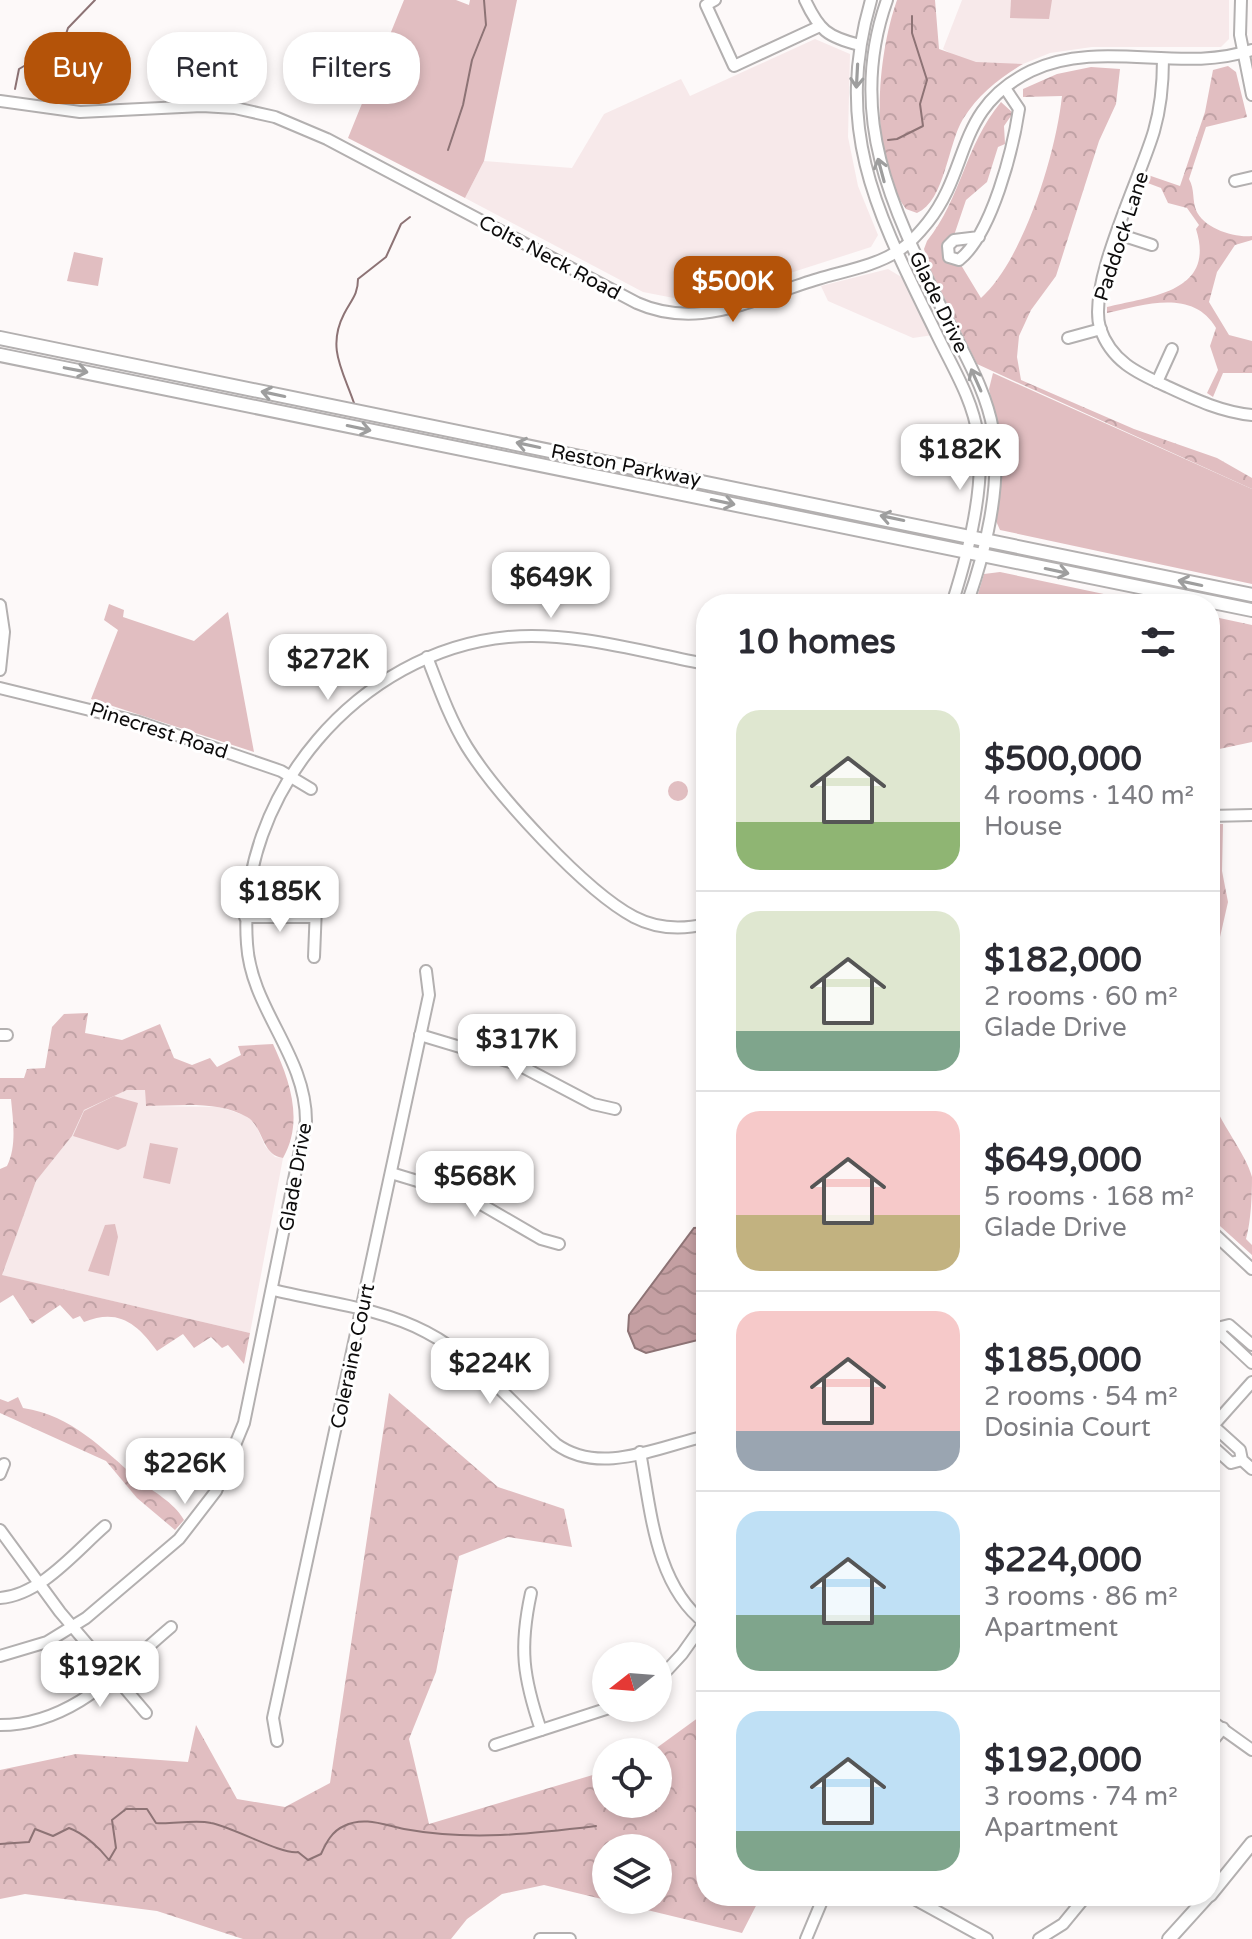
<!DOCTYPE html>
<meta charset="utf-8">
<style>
body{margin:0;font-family:"Varela Round",sans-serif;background:#f2f2f3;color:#2b2b33;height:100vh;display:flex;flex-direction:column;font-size:30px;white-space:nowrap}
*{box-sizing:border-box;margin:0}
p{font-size:26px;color:#7c7c81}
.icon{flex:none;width:44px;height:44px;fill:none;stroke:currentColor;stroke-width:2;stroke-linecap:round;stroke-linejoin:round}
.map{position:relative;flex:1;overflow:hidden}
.details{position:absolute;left:696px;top:594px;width:524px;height:1312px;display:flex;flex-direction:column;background:#fff;border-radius:32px;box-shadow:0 4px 12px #0003}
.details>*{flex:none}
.guide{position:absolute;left:24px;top:32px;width:552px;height:72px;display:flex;gap:16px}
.needle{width:52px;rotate:253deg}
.fabs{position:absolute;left:592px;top:1642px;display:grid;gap:16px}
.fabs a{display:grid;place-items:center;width:80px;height:80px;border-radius:50%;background:#fff;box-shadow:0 4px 12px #0003;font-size:40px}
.price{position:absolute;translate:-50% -68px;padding:0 18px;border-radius:16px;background:#fff;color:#222;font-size:26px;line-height:52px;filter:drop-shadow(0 2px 4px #0008)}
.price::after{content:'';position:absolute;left:50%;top:48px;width:24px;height:18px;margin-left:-12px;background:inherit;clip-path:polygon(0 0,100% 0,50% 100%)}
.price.selected{background:#b45309;color:#fff}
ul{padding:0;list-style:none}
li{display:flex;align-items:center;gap:24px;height:200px;padding:0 40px}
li+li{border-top:2px solid #e1e1e2}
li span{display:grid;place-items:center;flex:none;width:224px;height:160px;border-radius:24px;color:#555}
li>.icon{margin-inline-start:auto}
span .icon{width:96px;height:96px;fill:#fffc;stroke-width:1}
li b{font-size:34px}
h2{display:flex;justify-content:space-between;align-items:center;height:96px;padding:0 40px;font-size:34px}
.chip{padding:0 28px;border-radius:32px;background:#fff;box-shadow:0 4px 12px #0003;font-size:28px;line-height:72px}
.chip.selected{background:#b45309;color:#fff}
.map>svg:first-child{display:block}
.built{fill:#f7e9ea}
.forest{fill:url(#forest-crowns);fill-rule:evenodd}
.park{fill:#e1bec1}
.water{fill:url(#water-waves);stroke:#8d7375;stroke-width:2}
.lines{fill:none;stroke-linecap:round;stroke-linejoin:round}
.stream{stroke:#8d7375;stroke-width:2}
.minor-casing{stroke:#b3b0b0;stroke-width:14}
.major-casing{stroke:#b3b0b0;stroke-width:16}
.minor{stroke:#fff;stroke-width:10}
.major{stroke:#fff;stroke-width:12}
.oneway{stroke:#9e9e9e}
.labels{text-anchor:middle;stroke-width:6;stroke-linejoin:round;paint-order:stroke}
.street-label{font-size:20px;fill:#0d0c0c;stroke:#fff}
</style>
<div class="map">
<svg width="1252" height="1939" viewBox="0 0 1252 1939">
<defs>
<pattern id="forest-crowns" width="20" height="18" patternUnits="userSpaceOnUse" patternTransform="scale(2)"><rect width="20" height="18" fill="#e1bec1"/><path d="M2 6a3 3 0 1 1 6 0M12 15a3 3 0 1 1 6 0" fill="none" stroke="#c0a2a5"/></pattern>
<pattern id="water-waves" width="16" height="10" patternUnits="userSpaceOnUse" patternTransform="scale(2)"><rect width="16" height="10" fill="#c49fa2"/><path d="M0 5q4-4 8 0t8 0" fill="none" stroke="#a7888a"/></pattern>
</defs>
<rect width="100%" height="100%" fill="#fdf9f9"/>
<g class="built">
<path d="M962,0H1229V39L1221,47H1092L1050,53L1023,64L989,65L962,60L943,49Z"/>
<path d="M815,39L850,54L848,137L858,186L878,235L871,247L728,293L684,300L643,292L465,198L484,161L572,168L604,114L681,79L690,96Z"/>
<path d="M888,269L903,278L933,335L913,338L828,301L821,286Z"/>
<path d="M127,1090H145L146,1106L221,1107L246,1116L255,1123L265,1146L275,1157L283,1158L250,1333L1,1275L36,1181L72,1136L84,1110Z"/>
</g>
<g class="forest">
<path d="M897,0H935L939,49L976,62L1023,64C999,78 978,95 963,119C948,143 945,201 917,213L906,209C868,158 877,57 897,0Z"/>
<path d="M1228,66L1236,72L1247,117L1206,127L1189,179C1195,190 1192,200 1196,210C1203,228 1234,238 1252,236V240L1235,245L1217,272L1209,302L1229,335L1252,341V373H1223L1213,397L1207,393L1218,370L1210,346L1216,328C1193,288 1143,305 1107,313V307C1152,296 1216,292 1196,229L1199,225L1187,208L1168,203L1161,188L1145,182L1148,175L1180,186L1205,112L1213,70Z"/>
<path d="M1091,67L1120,69L1116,104L1099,141L1056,276L1031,310L1019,336L1017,357L1021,380L1134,429L1217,458L1252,478V489L977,364L929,267L924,249L927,241C962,197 964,147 1001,102L1013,113L1004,126L1005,144L998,147L987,182L966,200L946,259L961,265L981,298C1024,259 1056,153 1062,96L1023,97V89L1057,74Z"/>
<path d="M1210,616L1252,625V742L1210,751Z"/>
<path d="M1213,824H1223L1222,871L1228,902L1210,981Z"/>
<path d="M88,1013L85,1033L122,1040L160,1024L174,1058L192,1065L210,1058L217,1067L241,1055L238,1046L273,1044C290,1081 304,1121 283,1158C261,1155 264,1127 247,1117C218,1100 178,1106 146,1106L145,1090H127L84,1110L72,1136L36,1181L2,1275L250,1333L244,1364L228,1345L222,1348L211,1337L194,1348L183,1334L157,1351C137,1323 118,1308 84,1322L80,1316L73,1319L60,1305L32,1324L13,1295L0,1303V1169L7,1166C17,1146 13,1121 11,1099H0V1078H24L27,1069L45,1068L52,1027L64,1014Z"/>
<path d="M1210,1093C1219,1123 1246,1153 1252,1177C1252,1196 1251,1221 1246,1239L1252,1245V1255L1210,1217Z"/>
<path d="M389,1393L498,1487L564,1509L572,1547L508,1537L459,1556L436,1672L409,1739L429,1824L606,1771V1804H658V1752H651L706,1712V1896H761L742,1933L544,1885L502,1894L467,1919L451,1939H243L157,1911L25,1894L0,1899V1770L76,1754L188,1762L196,1725L237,1799L285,1807L330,1783ZM606,1848H658V1900H606Z"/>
<path d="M18,1397L23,1408C73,1416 101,1448 138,1479C154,1493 173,1501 184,1520L175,1530L137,1498L106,1461L0,1413V1399L8,1402Z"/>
</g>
<g class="park">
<path d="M404,0H456L469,5L470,0H517L484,161L465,198L348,138Z"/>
<path d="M1011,0H1052L1049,19L1010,18Z"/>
<path d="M74,252L103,258L98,286L67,281Z"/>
<path d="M993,373L1252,489V584L1000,530L996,521L1003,452L989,389Z"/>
<path d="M1000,572L1118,597L1116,604H975L984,574Z"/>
<path d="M109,604L124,610L123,617L194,641L228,612L254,752L91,699L118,630L104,620Z"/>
<circle cx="678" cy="791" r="10"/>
<path d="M114,1096L138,1103L126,1146L118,1150L73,1136L84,1111Z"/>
<path d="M150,1143L178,1148L170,1184L143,1178Z"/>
<path d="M115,1224L118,1237L109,1276L88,1271L105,1225Z"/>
<path d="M706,1746V1774L676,1792L664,1771Z"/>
</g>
<path class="water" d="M706,1227V1338L646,1353L635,1348L628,1331L629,1315L694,1228Z"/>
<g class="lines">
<g class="stream">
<path d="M15,89L19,69L63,43L68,28L95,0"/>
<path d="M888,140L897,139L923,126L920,104L927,80L912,33V16"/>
<path d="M448,150L463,105L472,60L486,25L484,0"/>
<path d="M355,406C344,372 326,349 344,314C351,300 358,295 358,279L386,257L401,224L410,217"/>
<path d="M0,1844L29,1842L35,1829L53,1836L69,1828C83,1833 99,1847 109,1860L116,1848L112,1820L126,1809H147L156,1823C170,1825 194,1819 211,1823C233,1827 282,1855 298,1852L308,1860L321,1854C326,1843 332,1831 344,1826C364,1816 384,1825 404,1829C470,1841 531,1834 596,1826"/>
</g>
<g class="minor-casing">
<g id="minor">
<path d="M715,0L706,5L734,66L818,27"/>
<path d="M805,0C819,30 827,37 860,45"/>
<path d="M871,0C832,134 880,218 937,335C953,368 973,400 978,436C986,486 967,557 952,604"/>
<path d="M887,0C843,123 899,221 952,329C968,361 987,394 993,430C1002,485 985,553 967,604"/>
<path d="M1241,0L1240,35L1252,95"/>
<path d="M1163,59C1163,84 1161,107 1154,131C1140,179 1087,284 1100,328C1111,361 1137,373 1166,386C1194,399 1221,412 1252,415"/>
<path d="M0,101L80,112L202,106L235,108L275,117L327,139L637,303C657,312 680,315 702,313C741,309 780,290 818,279C844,271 875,266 898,251C910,244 920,232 928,222C971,168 955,108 1031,71C1100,38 1181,74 1252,50"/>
<path d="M1235,181L1252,177"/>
<path d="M1118,234L1152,245"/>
<path d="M979,237L954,240L948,246L949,257L959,260C992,234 1013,149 1019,109L1005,88"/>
<path d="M1068,338L1101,329"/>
<path d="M1157,382L1172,349"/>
<path d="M0,605L4,632L0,670"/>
<path d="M427,657C439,688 450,719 467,747C497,795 585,891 634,917C657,929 681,930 706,924"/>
<path d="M0,688L139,722L281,771L311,789"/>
<path d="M1210,816L1252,815"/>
<path d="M245,917H315"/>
<path d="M314,957L317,882"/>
<path d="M0,1035H7"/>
<path d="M420,1035L517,1064L593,1104L615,1109"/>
<path d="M391,1173L467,1196L541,1239L559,1244"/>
<path d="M1210,1230L1252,1269"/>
<path d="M273,1290C323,1302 381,1308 426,1332C475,1357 516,1407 556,1444C600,1476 658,1447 706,1436"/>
<path d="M1252,1345L1229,1325L1221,1327V1334L1252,1363"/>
<path d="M1210,1423L1240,1450L1242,1460L1252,1469"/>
<path d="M1211,1428L1252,1382"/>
<path d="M1210,1444L1231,1463L1242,1460"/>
<path d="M640,1452C651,1511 655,1585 706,1624"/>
<path d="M0,1474L4,1464"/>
<path d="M0,1530L60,1612L146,1713"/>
<path d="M531,1593C519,1648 523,1677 541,1730"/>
<path d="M0,1598C41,1595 76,1551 105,1526"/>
<path d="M0,1656L47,1642L86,1618L179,1539L216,1491L244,1423L306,1121C306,1055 251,1009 247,944C236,795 359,651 508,637C574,631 642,652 706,664"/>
<path d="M658,1680L682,1654L704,1623"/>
<path d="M1210,1720L1252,1750"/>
<path d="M0,1725C72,1725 120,1670 171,1627"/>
<path d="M277,1741L273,1718L429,995L426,971"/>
<path d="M1210,1744L1223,1728"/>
<path d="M495,1745L609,1708"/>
<path d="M909,1896L987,1939"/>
<path d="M540,1939H570"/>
<path d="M806,1939L824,1896"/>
<path d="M1039,1939L1063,1924L1086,1896"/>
</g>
</g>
<g class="major-casing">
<g id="major">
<path d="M0,338L1252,595"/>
<path d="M0,355L1252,610"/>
<path d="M1210,1895L1252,1843"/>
<path d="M1169,1939L1208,1896"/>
</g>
</g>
<use href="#minor" class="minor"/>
<use href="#major" class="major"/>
</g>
<defs><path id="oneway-shaft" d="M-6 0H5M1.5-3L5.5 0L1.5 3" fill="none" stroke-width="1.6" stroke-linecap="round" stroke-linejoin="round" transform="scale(2)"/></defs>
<g class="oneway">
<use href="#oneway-shaft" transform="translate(857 76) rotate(93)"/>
<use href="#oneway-shaft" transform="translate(881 170) rotate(-105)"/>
<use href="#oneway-shaft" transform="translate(76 370) rotate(11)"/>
<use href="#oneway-shaft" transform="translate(976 380) rotate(-114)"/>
<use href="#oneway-shaft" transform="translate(273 394) rotate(-168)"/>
<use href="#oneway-shaft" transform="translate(359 428) rotate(12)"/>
<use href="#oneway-shaft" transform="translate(528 445) rotate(-168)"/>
<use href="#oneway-shaft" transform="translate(723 502) rotate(12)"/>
<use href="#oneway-shaft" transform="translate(892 518) rotate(-168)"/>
<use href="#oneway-shaft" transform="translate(1057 571) rotate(12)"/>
<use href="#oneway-shaft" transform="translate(1190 583) rotate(-168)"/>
</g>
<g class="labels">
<g class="street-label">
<text transform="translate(1121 236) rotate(-72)" y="7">Paddock Lane</text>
<text transform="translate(550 257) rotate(28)" y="7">Colts Neck Road</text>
<text transform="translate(939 302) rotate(64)" y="7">Glade Drive</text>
<text transform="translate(626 465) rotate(11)" y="7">Reston Parkway</text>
<text transform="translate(159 730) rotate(18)" y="7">Pinecrest Road</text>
<text transform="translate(295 1177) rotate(-80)" y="7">Glade Drive</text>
<text transform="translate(352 1356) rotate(-78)" y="7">Coleraine Court</text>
</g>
</g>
</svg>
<div class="fabs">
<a><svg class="needle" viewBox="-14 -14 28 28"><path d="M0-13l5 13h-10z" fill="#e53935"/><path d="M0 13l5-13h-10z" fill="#7c7c81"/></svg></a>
<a><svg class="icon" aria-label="locate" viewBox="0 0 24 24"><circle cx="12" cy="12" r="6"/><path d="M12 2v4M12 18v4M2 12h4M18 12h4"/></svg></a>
<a><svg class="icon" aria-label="layers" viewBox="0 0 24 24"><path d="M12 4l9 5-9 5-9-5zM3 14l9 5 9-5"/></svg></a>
</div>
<b class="price selected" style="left:733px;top:324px">$500K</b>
<b class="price" style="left:960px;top:492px">$182K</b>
<b class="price" style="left:551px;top:620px">$649K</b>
<b class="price" style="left:328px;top:702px">$272K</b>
<b class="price" style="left:280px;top:934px">$185K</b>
<b class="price" style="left:517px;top:1082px">$317K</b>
<b class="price" style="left:475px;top:1219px">$568K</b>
<b class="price" style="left:490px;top:1406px">$224K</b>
<b class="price" style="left:185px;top:1506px">$226K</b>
<b class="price" style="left:100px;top:1709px">$192K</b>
<div class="guide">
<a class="chip selected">Buy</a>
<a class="chip">Rent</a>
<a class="chip">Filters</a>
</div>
<section class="details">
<h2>10 homes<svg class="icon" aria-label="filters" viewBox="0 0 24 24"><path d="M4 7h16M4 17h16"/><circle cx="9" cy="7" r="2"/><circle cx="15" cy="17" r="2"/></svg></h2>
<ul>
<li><span style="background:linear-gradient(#dfe7d0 70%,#8fb573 0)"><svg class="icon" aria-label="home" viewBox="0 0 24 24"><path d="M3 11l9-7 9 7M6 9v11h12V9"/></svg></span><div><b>$500,000</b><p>4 rooms · 140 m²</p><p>House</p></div></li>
<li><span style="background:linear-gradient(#dfe7d0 75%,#7fa58c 0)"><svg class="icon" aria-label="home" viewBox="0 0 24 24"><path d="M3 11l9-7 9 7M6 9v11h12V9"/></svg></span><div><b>$182,000</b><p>2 rooms · 60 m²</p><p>Glade Drive</p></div></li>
<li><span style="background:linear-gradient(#f6c9c9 65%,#c2b280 0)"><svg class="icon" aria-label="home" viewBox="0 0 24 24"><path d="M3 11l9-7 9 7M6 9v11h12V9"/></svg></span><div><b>$649,000</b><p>5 rooms · 168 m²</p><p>Glade Drive</p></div></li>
<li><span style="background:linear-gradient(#f6c9c9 75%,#9aa5b1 0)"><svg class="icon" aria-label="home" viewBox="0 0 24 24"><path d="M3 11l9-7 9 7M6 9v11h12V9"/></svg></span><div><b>$185,000</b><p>2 rooms · 54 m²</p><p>Dosinia Court</p></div></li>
<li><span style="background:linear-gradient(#bfe0f5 65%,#7fa58c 0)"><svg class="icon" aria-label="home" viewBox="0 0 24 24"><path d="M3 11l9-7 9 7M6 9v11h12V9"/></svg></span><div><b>$224,000</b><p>3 rooms · 86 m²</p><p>Apartment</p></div></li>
<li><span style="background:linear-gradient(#bfe0f5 75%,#7fa58c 0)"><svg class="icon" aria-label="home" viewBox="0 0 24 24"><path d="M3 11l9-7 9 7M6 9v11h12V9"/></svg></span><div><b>$192,000</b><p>3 rooms · 74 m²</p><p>Apartment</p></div></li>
</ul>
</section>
</div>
